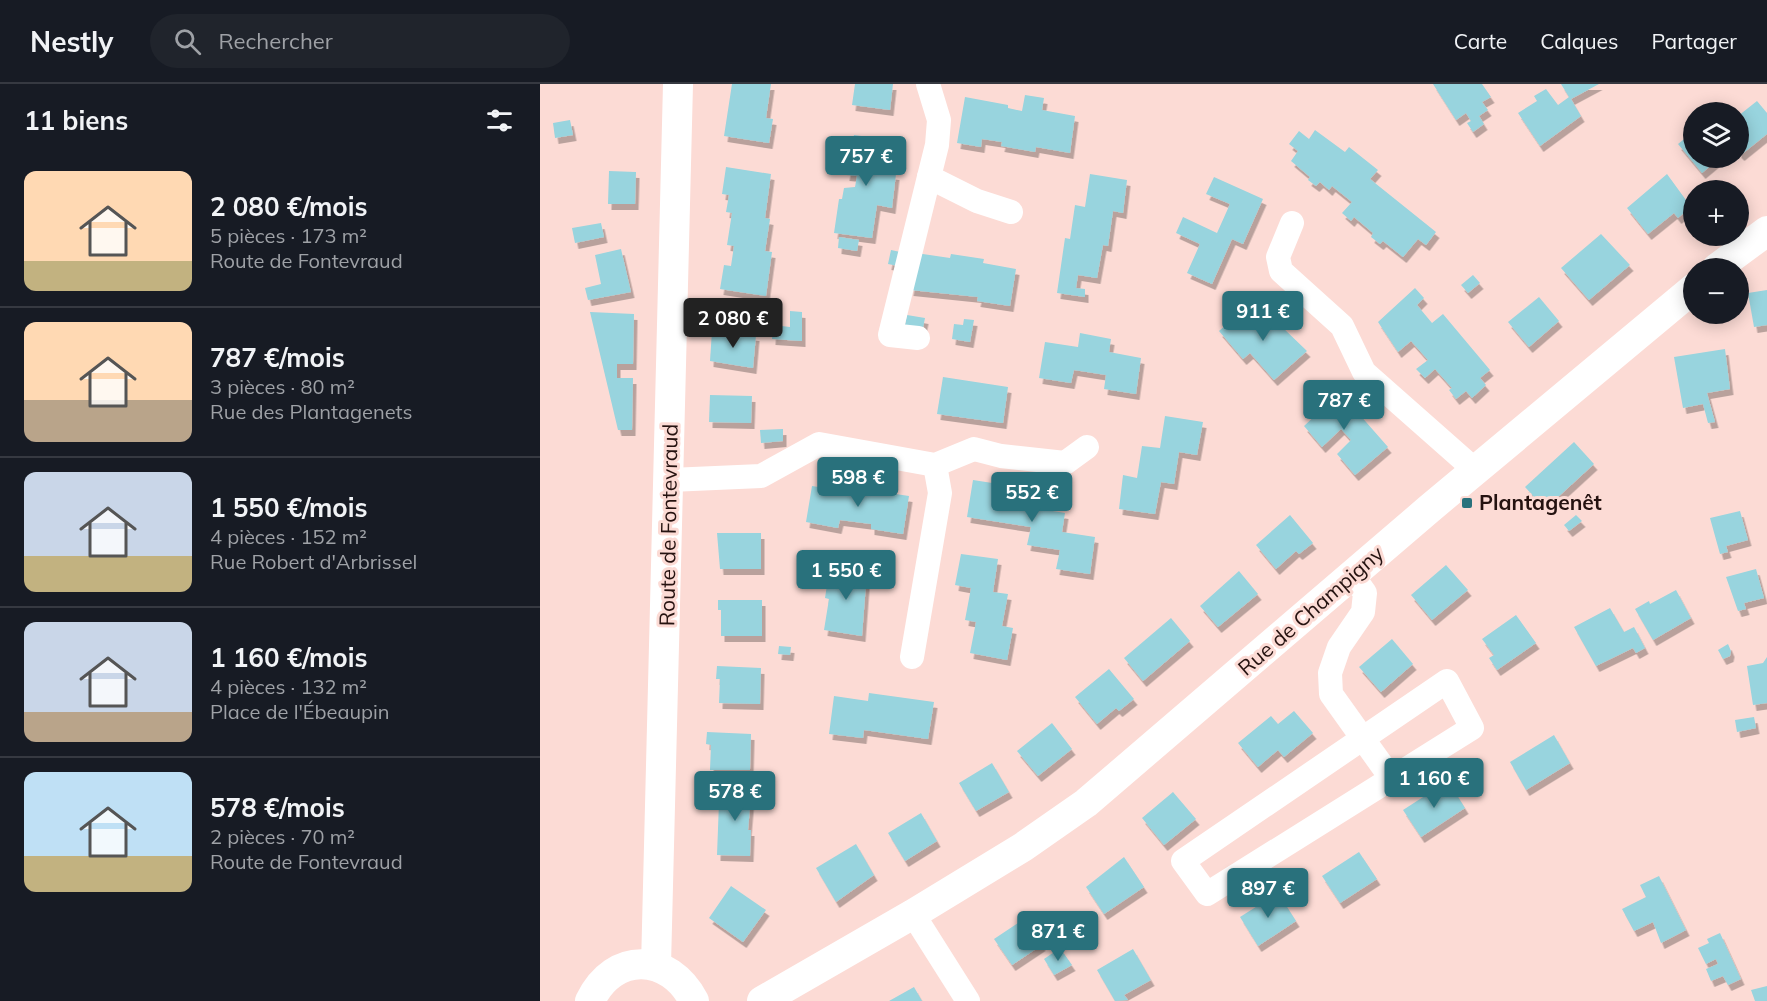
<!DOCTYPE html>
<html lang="fr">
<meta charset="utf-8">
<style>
body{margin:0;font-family:Mulish,sans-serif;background:#20242c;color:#f1f3f6;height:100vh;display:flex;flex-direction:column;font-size:22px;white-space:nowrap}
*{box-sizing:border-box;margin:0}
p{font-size:20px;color:#9ea1a6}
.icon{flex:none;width:33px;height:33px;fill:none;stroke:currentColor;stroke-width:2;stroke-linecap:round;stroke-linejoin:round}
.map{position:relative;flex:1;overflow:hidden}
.details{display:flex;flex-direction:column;background:#171b24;width:540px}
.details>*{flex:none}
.controls{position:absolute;left:1143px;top:18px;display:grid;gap:12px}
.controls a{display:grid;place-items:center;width:66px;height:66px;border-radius:50%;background:#171b24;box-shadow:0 3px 15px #0003;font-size:30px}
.price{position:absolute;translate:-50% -51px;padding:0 14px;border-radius:6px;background:#29717c;color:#fff;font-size:20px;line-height:39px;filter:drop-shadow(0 2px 3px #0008)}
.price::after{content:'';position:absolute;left:50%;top:36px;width:18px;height:14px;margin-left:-9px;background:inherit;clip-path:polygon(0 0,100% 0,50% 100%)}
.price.active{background:#222;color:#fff}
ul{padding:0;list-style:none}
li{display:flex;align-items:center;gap:18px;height:150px;padding:0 24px}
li+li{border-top:2px solid #363941}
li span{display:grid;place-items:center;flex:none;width:168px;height:120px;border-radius:12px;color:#555}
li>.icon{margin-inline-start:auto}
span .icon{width:72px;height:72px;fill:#fffc;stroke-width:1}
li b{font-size:26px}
h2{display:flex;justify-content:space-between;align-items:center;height:72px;padding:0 24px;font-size:26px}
header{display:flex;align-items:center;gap:36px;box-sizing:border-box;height:84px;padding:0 30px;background:#171b24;border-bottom:2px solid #363941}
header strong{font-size:28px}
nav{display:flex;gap:33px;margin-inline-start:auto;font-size:21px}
.search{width:420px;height:54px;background:#20242c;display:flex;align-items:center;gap:15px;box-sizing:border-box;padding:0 21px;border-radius:33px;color:#9ea1a6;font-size:22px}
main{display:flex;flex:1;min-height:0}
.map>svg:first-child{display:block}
.building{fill:#98d4de;filter:url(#shadow)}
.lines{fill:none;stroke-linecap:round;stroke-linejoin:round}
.minor{stroke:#fff;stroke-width:24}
.tertiary{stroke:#fff;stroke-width:30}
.poi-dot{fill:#29717c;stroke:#fcdbd5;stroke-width:2}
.labels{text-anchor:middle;stroke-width:6;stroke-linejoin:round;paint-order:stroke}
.poi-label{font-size:21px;font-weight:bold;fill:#251210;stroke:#fcdbd5;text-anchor:start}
.street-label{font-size:21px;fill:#251210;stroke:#fcdbd5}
</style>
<header>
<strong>Nestly</strong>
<div class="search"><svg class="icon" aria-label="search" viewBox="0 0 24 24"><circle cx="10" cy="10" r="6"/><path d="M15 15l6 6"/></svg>Rechercher</div>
<nav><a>Carte</a><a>Calques</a><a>Partager</a></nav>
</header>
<main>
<section class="details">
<h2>11 biens<svg class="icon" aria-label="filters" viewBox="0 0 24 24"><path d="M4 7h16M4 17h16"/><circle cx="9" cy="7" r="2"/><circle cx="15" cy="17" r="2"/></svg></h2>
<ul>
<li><span style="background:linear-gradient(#ffd9b3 75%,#c2b280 0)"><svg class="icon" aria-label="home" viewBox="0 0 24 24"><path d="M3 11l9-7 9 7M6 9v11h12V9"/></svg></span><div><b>2 080 €/mois</b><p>5 pièces · 173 m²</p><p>Route de Fontevraud</p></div></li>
<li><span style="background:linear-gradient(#ffd9b3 65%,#b9a48a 0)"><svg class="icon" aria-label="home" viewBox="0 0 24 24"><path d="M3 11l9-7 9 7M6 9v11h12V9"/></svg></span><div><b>787 €/mois</b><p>3 pièces · 80 m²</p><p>Rue des Plantagenets</p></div></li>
<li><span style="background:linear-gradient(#c9d6e8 70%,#c2b280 0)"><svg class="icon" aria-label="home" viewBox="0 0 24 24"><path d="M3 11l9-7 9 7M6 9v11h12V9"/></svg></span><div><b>1 550 €/mois</b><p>4 pièces · 152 m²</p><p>Rue Robert d'Arbrissel</p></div></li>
<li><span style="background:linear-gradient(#c9d6e8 75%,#b9a48a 0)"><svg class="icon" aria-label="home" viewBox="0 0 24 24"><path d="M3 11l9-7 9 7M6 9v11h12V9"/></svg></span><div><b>1 160 €/mois</b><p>4 pièces · 132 m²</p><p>Place de l'Ébeaupin</p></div></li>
<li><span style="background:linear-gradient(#bfe0f5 70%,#c2b280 0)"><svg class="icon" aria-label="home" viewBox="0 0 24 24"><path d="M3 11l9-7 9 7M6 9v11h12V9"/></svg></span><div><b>578 €/mois</b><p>2 pièces · 70 m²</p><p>Route de Fontevraud</p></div></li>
</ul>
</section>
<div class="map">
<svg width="1227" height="917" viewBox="0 0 1227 917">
<defs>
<filter id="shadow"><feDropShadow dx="3.5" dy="6" stdDeviation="0" flood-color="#0004"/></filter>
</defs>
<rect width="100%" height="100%" fill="#fcdbd5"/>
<g class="building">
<path d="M192,0H231L226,34L233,35L229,59L184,52Z"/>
<path d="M315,0H353L350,26L312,21Z"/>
<path d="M893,0H942L951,13L942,18L948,26L939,32L944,40L933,48L927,39L931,37L926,29L916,36Z"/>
<path d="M1021,0H1059L1031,15L1041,32L1000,62L978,29L997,17L994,12L1006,5L1018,21L1029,13Z"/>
<path d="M485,11L504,14L502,26L535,32L530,69L496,63L495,68L461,62L462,58L442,55L441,63L417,59L425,13L468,21V24L482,27Z"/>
<path d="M1217,17L1227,29V50L1201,71L1198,68V32Z"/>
<path d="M30,36L33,51L15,54L13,39Z"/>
<path d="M775,46L805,68L809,63L838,86L830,95L896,148L886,161L878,155L863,173L843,157L840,160L831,153L833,149L814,133L811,137L802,129L812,118L792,102L789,106L780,98L776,102L768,96L770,93L751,77L758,67L749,60L759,47L769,55Z"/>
<path d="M1154,47V74H1180L1162,89L1138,60Z"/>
<path d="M314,51L351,56L347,89L356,90L352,124L337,121L332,154L294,149L299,115H302L304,104L315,103L317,92L306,91Z"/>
<path d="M186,83L231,90L225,134L230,135L225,167L232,168L226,212L180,205L184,181L191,182L194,162L187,161L192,129L186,128L189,111L182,110Z"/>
<path d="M69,87L96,88L95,120H68Z"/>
<path d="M550,90L587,96L583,129L573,127L568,162L563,161L557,194L538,191L536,204L545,205V213L517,209L525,154L530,155L535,121L545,123Z"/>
<path d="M1127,90L1151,123L1138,134L1134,129L1108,150L1087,124Z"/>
<path d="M674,93L723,115L703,160L692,155L672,200L647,189L660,160L636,149L643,133L677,149L690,120L666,110Z"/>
<path d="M61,139L64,153L35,159L32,144Z"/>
<path d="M1061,150L1090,181L1049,216L1021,184Z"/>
<path d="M299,153L319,156L317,167L298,164Z"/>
<path d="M81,165L91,208L48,216L45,204L61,200L55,171Z"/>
<path d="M351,166L365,169L363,183L348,180Z"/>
<path d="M376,169L410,174L411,170L444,175L443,179L476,185L470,222L437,217L438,213L370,206Z"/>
<path d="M933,191L940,199L928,209L921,201Z"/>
<path d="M875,204L884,214L877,221L892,239L903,230L950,286L940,294L946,301L932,314L926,307L916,315L909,306L912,304L895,285L885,294L876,285L888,276L871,257L858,268L838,238Z"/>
<path d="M1227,206V241L1214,243L1208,209Z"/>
<path d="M999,213L1019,237L989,263L968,238Z"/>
<path d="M710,220L726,239L729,236L737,245L741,242L767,267L734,296L710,269L703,275L679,247Z"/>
<path d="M250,227L262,228V257L232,255L233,241L250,243Z"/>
<path d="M50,228L94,230L93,280H77V294H93L92,346H78Z"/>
<path d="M367,231L385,234L383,244L365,241Z"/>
<path d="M424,235L434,236L430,258L412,255L414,240L423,241Z"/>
<path d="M172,247L216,251L213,284L170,277Z"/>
<path d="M540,249L571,255L569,268L601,274L596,310L564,305L566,291L534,286L531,299L499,294L505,258L538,263Z"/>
<path d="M1185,265L1190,305L1167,309L1175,338L1168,339L1163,320L1143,324L1134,273Z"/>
<path d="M403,293L468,303L463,339L397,330Z"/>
<path d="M786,301L815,333L819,330L848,363L815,391L797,370L811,356L801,345L782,363L764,342L779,328L769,317Z"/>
<path d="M170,311L212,312L211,339L169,338Z"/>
<path d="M625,332L663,338L657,371L639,368L634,400L621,398L615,430L579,425L583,391L597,394L602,362L620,364Z"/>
<path d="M243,345V357L221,359L220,346Z"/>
<path d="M1034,358L1054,380L1005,425L985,403Z"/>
<path d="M433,396L497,406L494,424L525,429L522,448L555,453L550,490L516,485L520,466L487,461L491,443L427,433Z"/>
<path d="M305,399L337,403L336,407L369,412L363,450L331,445V440L300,436L298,444L266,438L272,402L304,407Z"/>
<path d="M1200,427L1208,456L1186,462L1188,468L1180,470L1170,434Z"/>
<path d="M750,431L773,459L759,470L756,467L736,485L716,461Z"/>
<path d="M1036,431L1042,437L1029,447L1024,441Z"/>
<path d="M177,449H221V485H180Z"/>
<path d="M421,470L458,475L453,508L468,510L462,542L473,544L467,576L430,569L436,538L425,536L431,504L415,501Z"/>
<path d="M906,481L928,506L892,536L871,511Z"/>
<path d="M290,482L327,487L322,552L284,546L289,515L285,514Z"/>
<path d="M1216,485L1224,514L1204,519L1206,525L1198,527L1186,493Z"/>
<path d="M699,487L718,510L678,543L660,522Z"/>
<path d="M1136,506L1151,534L1113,556L1095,525L1109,517L1110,520Z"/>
<path d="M178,516H222V552H181V526H178Z"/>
<path d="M1070,524L1084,548L1094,543L1105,564L1096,569L1093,564L1056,582L1034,543Z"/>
<path d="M976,531L996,559L957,586L949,574L954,571L942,555Z"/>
<path d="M631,534L650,557L603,597L584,574Z"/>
<path d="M852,555L873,580L841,608L819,583Z"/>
<path d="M1188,560L1191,567L1190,572L1183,575L1178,566Z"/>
<path d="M239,562L251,563L250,571L238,570Z"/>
<path d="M1227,573V619L1213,621L1207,582L1223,579Z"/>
<path d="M177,582L221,584L220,620L179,619L180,595H176Z"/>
<path d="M569,585L594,615L579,627L576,624L557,640L535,613Z"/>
<path d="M329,609L394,618L388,655L324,646L323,654L289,650L294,612L328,617Z"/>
<path d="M754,627L773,649L744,673L738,666L718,683L698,659L731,632L738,640Z"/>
<path d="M1214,633L1216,644L1197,648L1195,636Z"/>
<path d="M512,639L532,665L498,692L477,667Z"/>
<path d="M167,648L211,650L210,686H170L171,661L166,660Z"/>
<path d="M1014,651L1030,679L986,706L970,678Z"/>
<path d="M452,679L469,708L436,727L419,699Z"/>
<path d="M908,697L925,724L881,753L863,726Z"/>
<path d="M189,700L212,701L208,746H211L210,772L177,771L179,718H188Z"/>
<path d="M633,708L656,735L624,761L602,734Z"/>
<path d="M381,729L397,757L365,777L348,749Z"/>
<path d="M316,760L334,791L296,818L276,784Z"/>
<path d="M819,768L837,795L800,819L782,792Z"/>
<path d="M584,773L604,803L564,830L546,803Z"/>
<path d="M1119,792L1146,846L1121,859L1113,838L1094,847L1082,825L1106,813L1100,801Z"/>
<path d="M191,802L226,826L203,858L169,834Z"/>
<path d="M738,809L756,837L718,862L700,833Z"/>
<path d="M484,835L502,861L472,881L454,855Z"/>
<path d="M1180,849L1201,895L1188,901L1183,892L1171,897L1166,885L1178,880L1176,875L1166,880L1158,864L1169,859L1167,855Z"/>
<path d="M520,864L532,881L514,891L504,875Z"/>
<path d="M593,865L611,896L584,911L588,916L575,917L557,886Z"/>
<path d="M1227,902V917H1215L1211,906Z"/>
<path d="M374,903L382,917H349Z"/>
</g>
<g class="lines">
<g class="minor">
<path d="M388,0L399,36L397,61L389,93L437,117L471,128"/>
<path d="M752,139L738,173L741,187L802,242L824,288L935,386"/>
<path d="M378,254L350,251L389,93"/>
<path d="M130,396L221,392L279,360L395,381L434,365L461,372L525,379L547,363"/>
<path d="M813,492L825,509L823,528L799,563L790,589L791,610L851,694"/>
<path d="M372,573L400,409L395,381"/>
<path d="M907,597L932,644L667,810L643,777Z"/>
<path d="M373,830L428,917"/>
</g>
<g class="tertiary">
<path d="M1177,184L1227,147"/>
<path d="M116,882L138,0"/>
<path d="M50,917C74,867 129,869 154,917"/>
<path d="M222,917L373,830L483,763L546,719L889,425L1154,204"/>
</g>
</g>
<rect class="poi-dot" x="921" y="413" width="12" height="12" rx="3"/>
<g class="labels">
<g class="poi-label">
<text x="939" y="426">Plantagenêt</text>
</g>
<g class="street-label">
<text transform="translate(129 441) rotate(-89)" y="7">Route de Fontevraud</text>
<text transform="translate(771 527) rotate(-41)" y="7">Rue de Champigny</text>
</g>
</g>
</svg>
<div class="controls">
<a><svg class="icon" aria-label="layers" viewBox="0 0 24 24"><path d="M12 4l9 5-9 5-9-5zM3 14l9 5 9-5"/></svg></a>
<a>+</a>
<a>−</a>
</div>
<b class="price" style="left:326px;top:103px">757 €</b>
<b class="price" style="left:723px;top:258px">911 €</b>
<b class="price active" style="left:193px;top:265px">2 080 €</b>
<b class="price" style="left:804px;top:347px">787 €</b>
<b class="price" style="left:318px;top:424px">598 €</b>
<b class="price" style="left:492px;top:439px">552 €</b>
<b class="price" style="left:306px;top:517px">1 550 €</b>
<b class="price" style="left:894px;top:725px">1 160 €</b>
<b class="price" style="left:195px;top:738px">578 €</b>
<b class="price" style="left:728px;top:835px">897 €</b>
<b class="price" style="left:518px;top:878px">871 €</b>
</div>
</main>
